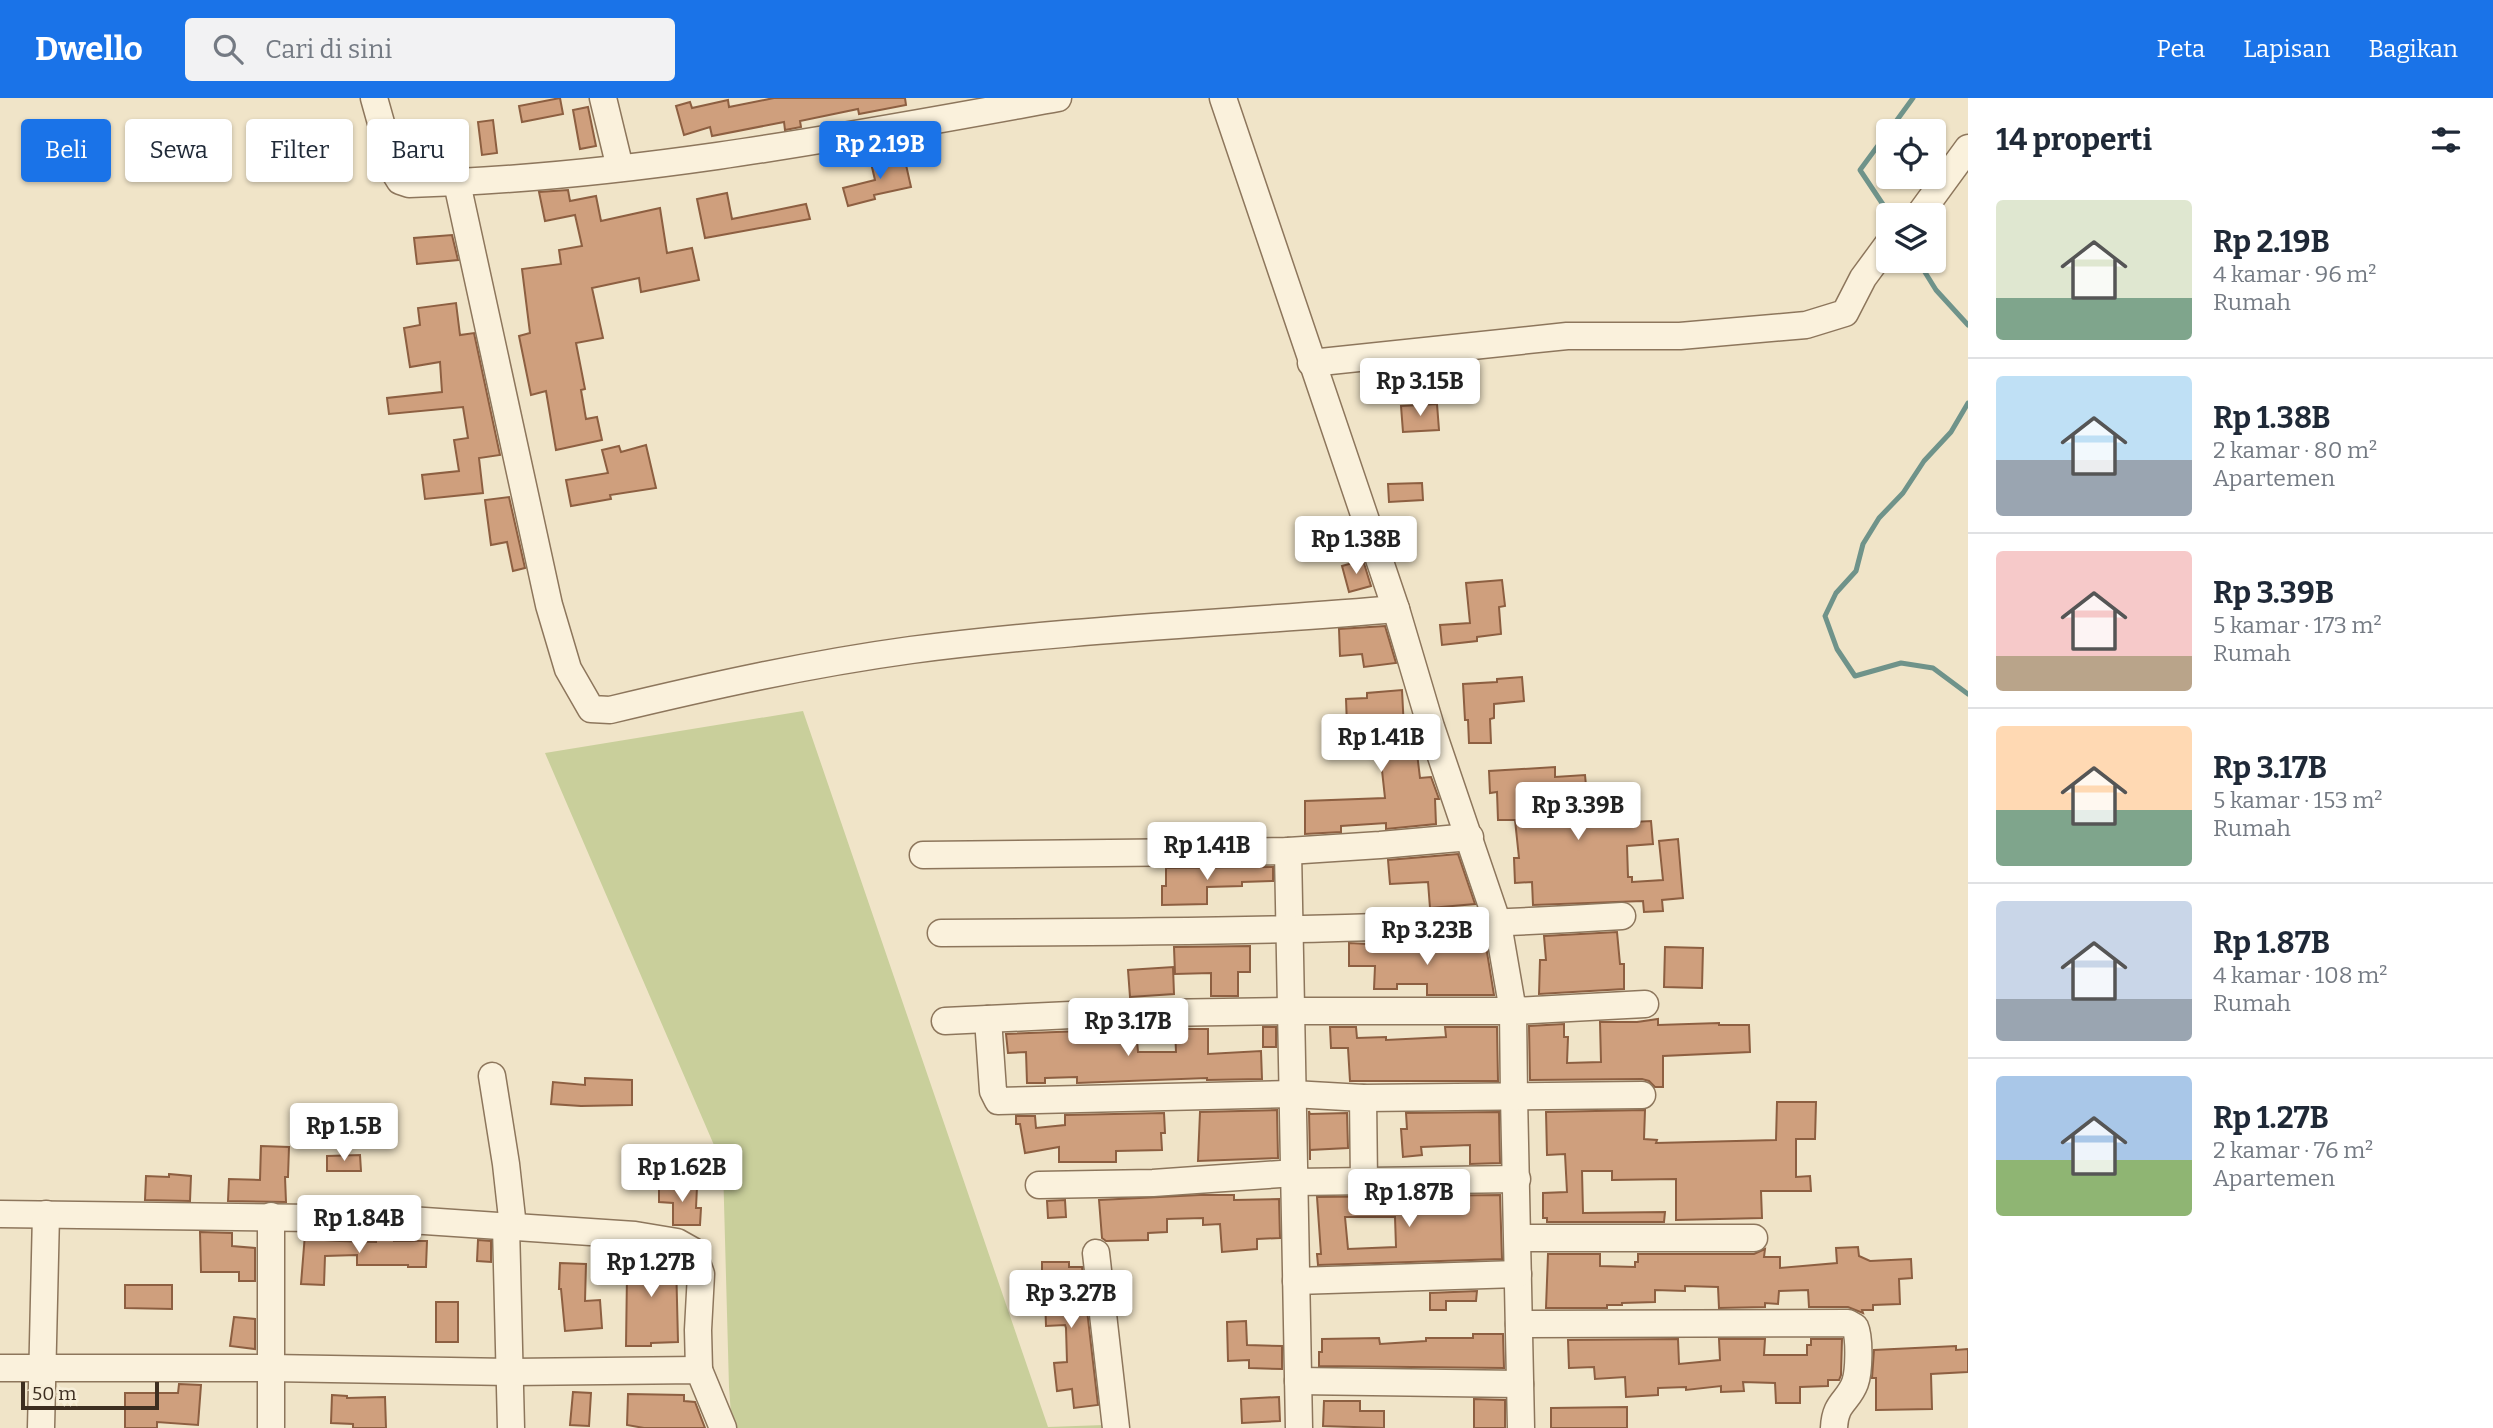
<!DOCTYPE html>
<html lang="id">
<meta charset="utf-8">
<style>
body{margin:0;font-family:Bitter,serif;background:#f2f2f3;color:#1f2937;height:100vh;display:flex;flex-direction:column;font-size:26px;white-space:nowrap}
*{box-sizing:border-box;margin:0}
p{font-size:23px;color:#747a83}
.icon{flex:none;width:38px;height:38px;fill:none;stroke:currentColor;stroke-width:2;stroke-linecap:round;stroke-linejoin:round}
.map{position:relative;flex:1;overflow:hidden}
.details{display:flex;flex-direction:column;background:#fff;width:525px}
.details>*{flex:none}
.guide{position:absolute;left:21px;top:21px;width:665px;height:63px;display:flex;gap:14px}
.controls{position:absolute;left:1876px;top:21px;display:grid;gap:14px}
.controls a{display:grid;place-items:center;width:70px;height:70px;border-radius:7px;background:#fff;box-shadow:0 2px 5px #0004;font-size:35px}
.scale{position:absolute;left:21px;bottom:18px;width:138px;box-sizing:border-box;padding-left:7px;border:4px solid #3d2e20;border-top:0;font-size:19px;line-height:24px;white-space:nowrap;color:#3d2e20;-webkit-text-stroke:5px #f7eed8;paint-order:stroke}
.price{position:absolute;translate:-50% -60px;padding:0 16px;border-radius:7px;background:#fff;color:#222;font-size:23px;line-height:46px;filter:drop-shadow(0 2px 4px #0008)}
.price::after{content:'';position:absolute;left:50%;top:42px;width:21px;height:16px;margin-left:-10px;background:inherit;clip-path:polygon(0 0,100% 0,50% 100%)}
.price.on{background:#1a73e8;color:#fff}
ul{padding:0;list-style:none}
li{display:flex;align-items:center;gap:21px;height:175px;padding:0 28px}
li+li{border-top:2px solid #e0e1e3}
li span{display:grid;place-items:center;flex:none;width:196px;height:140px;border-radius:7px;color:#555}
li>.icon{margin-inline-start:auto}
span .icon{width:84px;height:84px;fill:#fffc;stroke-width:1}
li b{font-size:30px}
h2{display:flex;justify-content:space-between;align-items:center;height:84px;padding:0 28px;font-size:30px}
.pill{padding:0 24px;border-radius:7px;background:#fff;box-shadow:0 2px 5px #0004;font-size:24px;line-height:63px}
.pill.on{background:#1a73e8;color:#fff}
header{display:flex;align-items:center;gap:42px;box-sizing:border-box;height:98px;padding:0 35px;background:#1a73e8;color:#fff}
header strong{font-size:33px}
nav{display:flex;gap:38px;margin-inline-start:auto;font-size:24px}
.search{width:490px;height:63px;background:#f2f2f3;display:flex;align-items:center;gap:18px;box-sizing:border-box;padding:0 24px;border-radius:7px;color:#747a83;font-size:26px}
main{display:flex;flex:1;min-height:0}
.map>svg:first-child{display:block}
.green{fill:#c9cf9b}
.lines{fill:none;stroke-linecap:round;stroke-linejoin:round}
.stream{stroke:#6f938a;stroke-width:5}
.building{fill:#cf9f7d;stroke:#8d5f41;stroke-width:2;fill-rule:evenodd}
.minor-casing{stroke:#8d765c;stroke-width:29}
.minor{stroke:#faf1dc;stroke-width:26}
</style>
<header>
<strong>Dwello</strong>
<div class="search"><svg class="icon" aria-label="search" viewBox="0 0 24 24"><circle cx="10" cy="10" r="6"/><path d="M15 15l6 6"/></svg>Cari di sini</div>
<nav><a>Peta</a><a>Lapisan</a><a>Bagikan</a></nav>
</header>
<main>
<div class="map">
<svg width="1968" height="1330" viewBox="0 0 1968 1330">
<rect width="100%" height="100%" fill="#f0e4c8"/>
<path class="green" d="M803,613L1048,1329L1104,1327L1105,1330H732L729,1289L723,1068L545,655Z"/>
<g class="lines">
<g class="stream">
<path d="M1889,33L1913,0"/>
<path d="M1888,34L1860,72L1890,117"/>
<path d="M1918,163L1936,192L1968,227"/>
<path d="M1968,305L1951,334L1924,363L1903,395L1879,420L1863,446L1856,473L1836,495L1825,518L1837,551L1855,578L1901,565L1933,570L1968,596"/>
</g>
</g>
<g class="building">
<path d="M560,0L563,16L522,24L519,8Z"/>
<path d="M774,0H905L906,7L859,16L858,11L800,23L801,29L785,32L784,24L712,38L710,29L684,37L676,8L690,4L692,10L728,2L729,9Z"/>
<path d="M588,9L596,48L580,51L573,12Z"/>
<path d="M493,22L497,55L482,57L478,24Z"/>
<path d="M904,58L911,89L874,97L875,101L848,108L843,90L875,82L871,65Z"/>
<path d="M568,92L570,103L596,98L601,123L660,110L667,155L692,150L699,182L641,194L639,180L592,190L603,240L576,245L585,291L581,292L586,321L597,319L602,342L556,352L546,293L531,297L519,238L530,235L522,171L561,166L559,152L582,148L575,117L545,123L539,94Z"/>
<path d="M727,95L732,121L806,106L810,121L705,140L697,101Z"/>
<path d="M452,137L458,162L417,166L414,140Z"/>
<path d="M456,205L460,237L474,235L500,357L479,360L483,395L425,401L422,377L459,373L454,342L468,340L463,309L389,316L387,300L442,294L440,264L410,269L404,230L420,227L418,210Z"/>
<path d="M1437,306L1439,332L1403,334L1401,308Z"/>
<path d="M646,347L656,390L610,397L611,401L571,408L566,382L608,375L602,352L619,348L621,354Z"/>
<path d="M1422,385L1423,402L1389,404L1388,386Z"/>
<path d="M509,399L525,470L513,473L507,444L491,447L485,402Z"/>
<path d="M1363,462L1371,488L1349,494L1342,468Z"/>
<path d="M1502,482L1505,508L1499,509L1501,536L1477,539V543L1442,547L1440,527L1470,525L1466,485Z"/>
<path d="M1385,528L1396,565L1364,569L1362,556L1340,558L1339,531Z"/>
<path d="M1522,579L1524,603L1494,606V620L1490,621L1491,645H1469L1468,622H1465L1463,586L1497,584V581Z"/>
<path d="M1402,592L1404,631L1412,630L1414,656L1417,655L1420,680L1431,679L1439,701H1435L1436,726L1386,731V725L1341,728V734L1305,736V703L1385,700L1380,654L1367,655L1365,628H1347L1346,601L1367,600V595Z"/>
<path d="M1555,669V679L1585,677L1587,698H1613V725L1651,723L1653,746L1627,748L1628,779H1632V784L1663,782L1659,743L1678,741L1683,800L1662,802L1663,813L1644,814L1643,803L1533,807L1532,784L1515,785L1514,760H1519L1515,722H1498L1497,694L1490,695L1489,673Z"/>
<path d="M1458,756L1475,806L1430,810L1428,784L1390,786L1388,762Z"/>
<path d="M1273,769V783L1242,784V788L1207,789V806L1162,807V788H1166V770Z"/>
<path d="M1617,834L1620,866H1624V891L1539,896L1540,862H1546L1544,838Z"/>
<path d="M1426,843V849L1486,848L1494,897H1427V886H1397V891H1374L1375,868H1349V845L1406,848L1405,844Z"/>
<path d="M1250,848V874H1238V898H1211V875L1175,876L1174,849Z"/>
<path d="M1665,849L1703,850L1702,890L1664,889Z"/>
<path d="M1173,869L1174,896L1130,899L1128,872Z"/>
<path d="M1658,921V927L1719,925V927H1749L1750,954L1663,958V989H1655L1649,983L1642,981L1530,982L1529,928L1564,926V939H1568L1567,965L1601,964L1600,924H1637Z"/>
<rect x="1263" y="929" width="13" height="20"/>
<path d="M1330,929H1356L1357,940L1386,939V942L1446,939L1445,929H1497L1498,983H1350L1348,950H1331Z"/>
<path d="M1136,931L1138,954H1176L1175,931H1208V956L1261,953L1262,981L1207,982V980L1077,985V979L1045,980V985H1027L1026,954L1008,955L1006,936Z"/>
<path d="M585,980L632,982V1007L581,1008L551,1006L553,984L585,987Z"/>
<path d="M1777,1004H1816L1815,1041H1796V1079L1810,1078L1811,1093H1761L1762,1120L1676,1122V1081L1612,1082V1073H1582L1583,1115L1665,1114L1664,1124H1547V1120H1543V1095L1567,1094L1565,1056L1547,1057L1546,1014L1645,1012L1644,1041L1657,1042L1656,1045L1776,1042Z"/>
<path d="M1277,1012L1278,1060L1198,1063L1200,1014Z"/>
<path d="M1309,1013L1310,1016L1347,1015L1348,1050L1310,1052V1062Z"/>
<path d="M1499,1014L1500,1065L1470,1066V1047L1421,1049L1422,1057L1403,1059L1401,1031H1407L1406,1015Z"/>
<path d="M1164,1015L1165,1035H1161L1162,1052L1116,1053V1064H1059V1049L1025,1055L1020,1026H1016V1018H1035L1036,1030L1065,1027V1017Z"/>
<path d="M261,1048L289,1049L288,1079H285L286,1104L228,1103L229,1081L260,1082Z"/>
<path d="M360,1057L361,1073H327V1058Z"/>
<path d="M169,1076L191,1078L190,1103L145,1102L146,1078L169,1079Z"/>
<path d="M659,1088L697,1089L696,1110H701L700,1127H673V1105L659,1104Z"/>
<path d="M1200,1097H1234V1102L1279,1101L1280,1140L1257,1141V1151L1222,1154L1220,1126L1203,1127V1120L1167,1121V1134L1148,1135V1142L1106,1143L1102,1140L1099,1102Z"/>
<path d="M1500,1097L1502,1161L1318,1167L1317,1156H1321L1317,1099ZM1345,1119H1395L1396,1149L1348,1151Z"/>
<path d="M1065,1102L1066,1119L1048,1120L1047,1103Z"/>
<path d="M200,1134L232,1135V1148L255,1150V1183H239V1174H201Z"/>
<path d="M305,1136H325V1142L340,1143L376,1144V1140H394V1143H427L426,1169H408V1167H357V1157L325,1158L324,1187L301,1186Z"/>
<path d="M478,1142L491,1143V1164L477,1163Z"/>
<path d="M1858,1149L1859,1158L1870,1163L1911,1161L1912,1180L1899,1181L1900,1206L1873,1207V1212H1862L1863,1215L1848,1209H1809L1808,1192L1779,1193L1778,1206L1765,1205V1209L1719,1210L1718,1189L1685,1188V1193L1655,1192V1204L1622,1205V1207H1607V1210H1546L1548,1156H1600V1168L1635,1169V1164H1638V1156H1754L1765,1151L1764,1159H1780V1170L1837,1165L1836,1150Z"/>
<path d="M623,1152L672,1159L676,1162L678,1244L651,1245V1248H626L627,1176H624Z"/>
<path d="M1042,1164H1069V1169H1082L1098,1307L1074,1310L1072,1291L1057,1293L1054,1265L1067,1264L1066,1230L1065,1227L1046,1228L1045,1199H1042Z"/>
<path d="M560,1165L586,1166L585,1203L600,1202L602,1230L565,1233L561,1191H559Z"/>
<path d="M125,1187H172V1211L125,1210Z"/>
<path d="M1477,1193L1476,1203H1446V1212H1430V1195Z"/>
<rect x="436" y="1204" width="22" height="40"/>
<path d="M234,1219L255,1221V1251L230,1248Z"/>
<path d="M1246,1223L1247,1247L1282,1248V1271L1249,1270V1262L1228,1263L1227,1224Z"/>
<path d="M1473,1236H1503L1504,1270L1319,1268V1254H1322V1241L1379,1240L1380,1246L1426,1243V1240H1473Z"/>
<path d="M1678,1241L1679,1266L1720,1262L1719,1241H1765L1764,1257H1807V1247H1811V1241H1842L1841,1277L1839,1282H1828V1288L1800,1289V1305H1776L1775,1285L1743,1284L1744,1293L1721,1294V1288L1686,1292V1289L1658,1290V1297L1626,1299L1625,1279L1595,1281L1594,1269L1569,1270L1568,1242Z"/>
<path d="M1956,1248V1252L1968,1251V1274L1931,1276L1932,1311L1876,1312V1280H1872L1874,1252Z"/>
<path d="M179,1286L201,1287L198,1327L157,1324V1330H125V1295H178Z"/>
<path d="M573,1294L591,1295L589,1328L570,1327Z"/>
<path d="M628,1296L684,1297V1303L695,1304L705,1330H644L627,1327Z"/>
<path d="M332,1297L347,1298V1300L385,1299L386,1330H353V1326L331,1325Z"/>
<path d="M1279,1299L1280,1323L1242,1325L1241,1301Z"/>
<path d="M1474,1301L1505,1302V1330H1474Z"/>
<path d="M1324,1303H1360V1313H1384V1330L1323,1328Z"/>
<path d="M1627,1309V1330H1551V1310Z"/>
</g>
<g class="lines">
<g class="minor-casing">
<g id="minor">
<path d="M374,0L395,75L400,83L409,86C628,80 843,39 1058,0"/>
<path d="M603,0L620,70"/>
<path d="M1223,0L1396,511L1431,629L1498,826L1513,913L1514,998L1521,1330"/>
<path d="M457,85L549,507L568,571L591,611L610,612C710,588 809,566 911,552C1072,531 1234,525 1396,511"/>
<path d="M1919,117L1968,50"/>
<path d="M1311,265L1567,238H1680L1806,227L1845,215L1863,180L1888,146"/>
<path d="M1288,753L1299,1330"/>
<path d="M923,757L1288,753L1380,747L1470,739"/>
<path d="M941,835C1168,834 1395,832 1622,818"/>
<path d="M988,921L993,993L998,1003L1293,996L1363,1000L1642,997"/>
<path d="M945,923L1092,916L1292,913H1513L1645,906"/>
<path d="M492,978L506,1066L513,1129"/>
<path d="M1363,1000L1364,1084"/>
<path d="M1295,1084L1517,1081"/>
<path d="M1039,1087L1153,1085L1295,1075"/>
<path d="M0,1116L395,1121L635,1137L677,1144L693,1153L701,1176L698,1232L699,1272"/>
<path d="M506,1128L511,1330"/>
<path d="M1518,1140H1754"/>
<path d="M1096,1155L1116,1330"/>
<path d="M1296,1183L1518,1176"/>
<path d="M1519,1226L1848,1225L1855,1229C1860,1240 1859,1274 1855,1285C1848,1304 1835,1304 1834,1330"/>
<path d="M0,1270H271L510,1274L699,1272L723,1330"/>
<path d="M1298,1283L1520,1286"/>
<path d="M41,1330L46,1116"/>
<path d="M271,1330V1118"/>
</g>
</g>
<use href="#minor" class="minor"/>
</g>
</svg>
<div class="controls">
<a><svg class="icon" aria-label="locate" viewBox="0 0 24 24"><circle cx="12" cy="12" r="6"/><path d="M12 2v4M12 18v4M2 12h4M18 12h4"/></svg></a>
<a><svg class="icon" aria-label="layers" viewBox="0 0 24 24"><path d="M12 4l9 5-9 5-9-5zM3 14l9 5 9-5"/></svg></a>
</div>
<div class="scale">50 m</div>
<b class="price on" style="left:880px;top:83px">Rp 2.19B</b>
<b class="price" style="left:1420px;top:320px">Rp 3.15B</b>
<b class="price" style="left:1356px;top:478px">Rp 1.38B</b>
<b class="price" style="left:1381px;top:676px">Rp 1.41B</b>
<b class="price" style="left:1578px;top:744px">Rp 3.39B</b>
<b class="price" style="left:1207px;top:784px">Rp 1.41B</b>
<b class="price" style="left:1427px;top:869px">Rp 3.23B</b>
<b class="price" style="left:1128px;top:960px">Rp 3.17B</b>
<b class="price" style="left:344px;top:1065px">Rp 1.5B</b>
<b class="price" style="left:682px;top:1106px">Rp 1.62B</b>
<b class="price" style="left:1409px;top:1131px">Rp 1.87B</b>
<b class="price" style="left:359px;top:1157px">Rp 1.84B</b>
<b class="price" style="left:651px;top:1201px">Rp 1.27B</b>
<b class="price" style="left:1071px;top:1232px">Rp 3.27B</b>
<div class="guide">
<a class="pill on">Beli</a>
<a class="pill">Sewa</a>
<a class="pill">Filter</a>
<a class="pill">Baru</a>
</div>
</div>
<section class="details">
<h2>14 properti<svg class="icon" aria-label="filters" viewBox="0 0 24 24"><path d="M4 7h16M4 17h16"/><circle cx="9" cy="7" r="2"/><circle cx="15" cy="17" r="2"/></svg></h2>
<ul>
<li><span style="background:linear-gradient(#dfe7d0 70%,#7fa58c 0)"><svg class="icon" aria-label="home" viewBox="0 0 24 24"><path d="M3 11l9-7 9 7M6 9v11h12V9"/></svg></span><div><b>Rp 2.19B</b><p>4 kamar · 96 m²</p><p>Rumah</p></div></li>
<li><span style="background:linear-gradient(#bfe0f5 60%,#9aa5b1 0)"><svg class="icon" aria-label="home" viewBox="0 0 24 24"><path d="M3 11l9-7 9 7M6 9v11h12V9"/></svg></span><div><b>Rp 1.38B</b><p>2 kamar · 80 m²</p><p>Apartemen</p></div></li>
<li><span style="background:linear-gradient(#f6c9c9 75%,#b9a48a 0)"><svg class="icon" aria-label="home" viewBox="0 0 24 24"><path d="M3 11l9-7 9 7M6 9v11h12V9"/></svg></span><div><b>Rp 3.39B</b><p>5 kamar · 173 m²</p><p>Rumah</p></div></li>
<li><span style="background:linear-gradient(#ffd9b3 60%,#7fa58c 0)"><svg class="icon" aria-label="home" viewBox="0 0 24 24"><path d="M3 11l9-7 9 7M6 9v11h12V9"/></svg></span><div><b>Rp 3.17B</b><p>5 kamar · 153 m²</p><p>Rumah</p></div></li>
<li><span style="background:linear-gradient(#c9d6e8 70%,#9aa5b1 0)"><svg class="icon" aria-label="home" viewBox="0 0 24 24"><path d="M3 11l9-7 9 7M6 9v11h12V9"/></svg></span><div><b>Rp 1.87B</b><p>4 kamar · 108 m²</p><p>Rumah</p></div></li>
<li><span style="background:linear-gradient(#a9c7e8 60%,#8fb573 0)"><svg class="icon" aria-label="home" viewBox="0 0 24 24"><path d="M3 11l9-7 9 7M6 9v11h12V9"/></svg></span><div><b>Rp 1.27B</b><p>2 kamar · 76 m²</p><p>Apartemen</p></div></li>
</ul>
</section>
</main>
